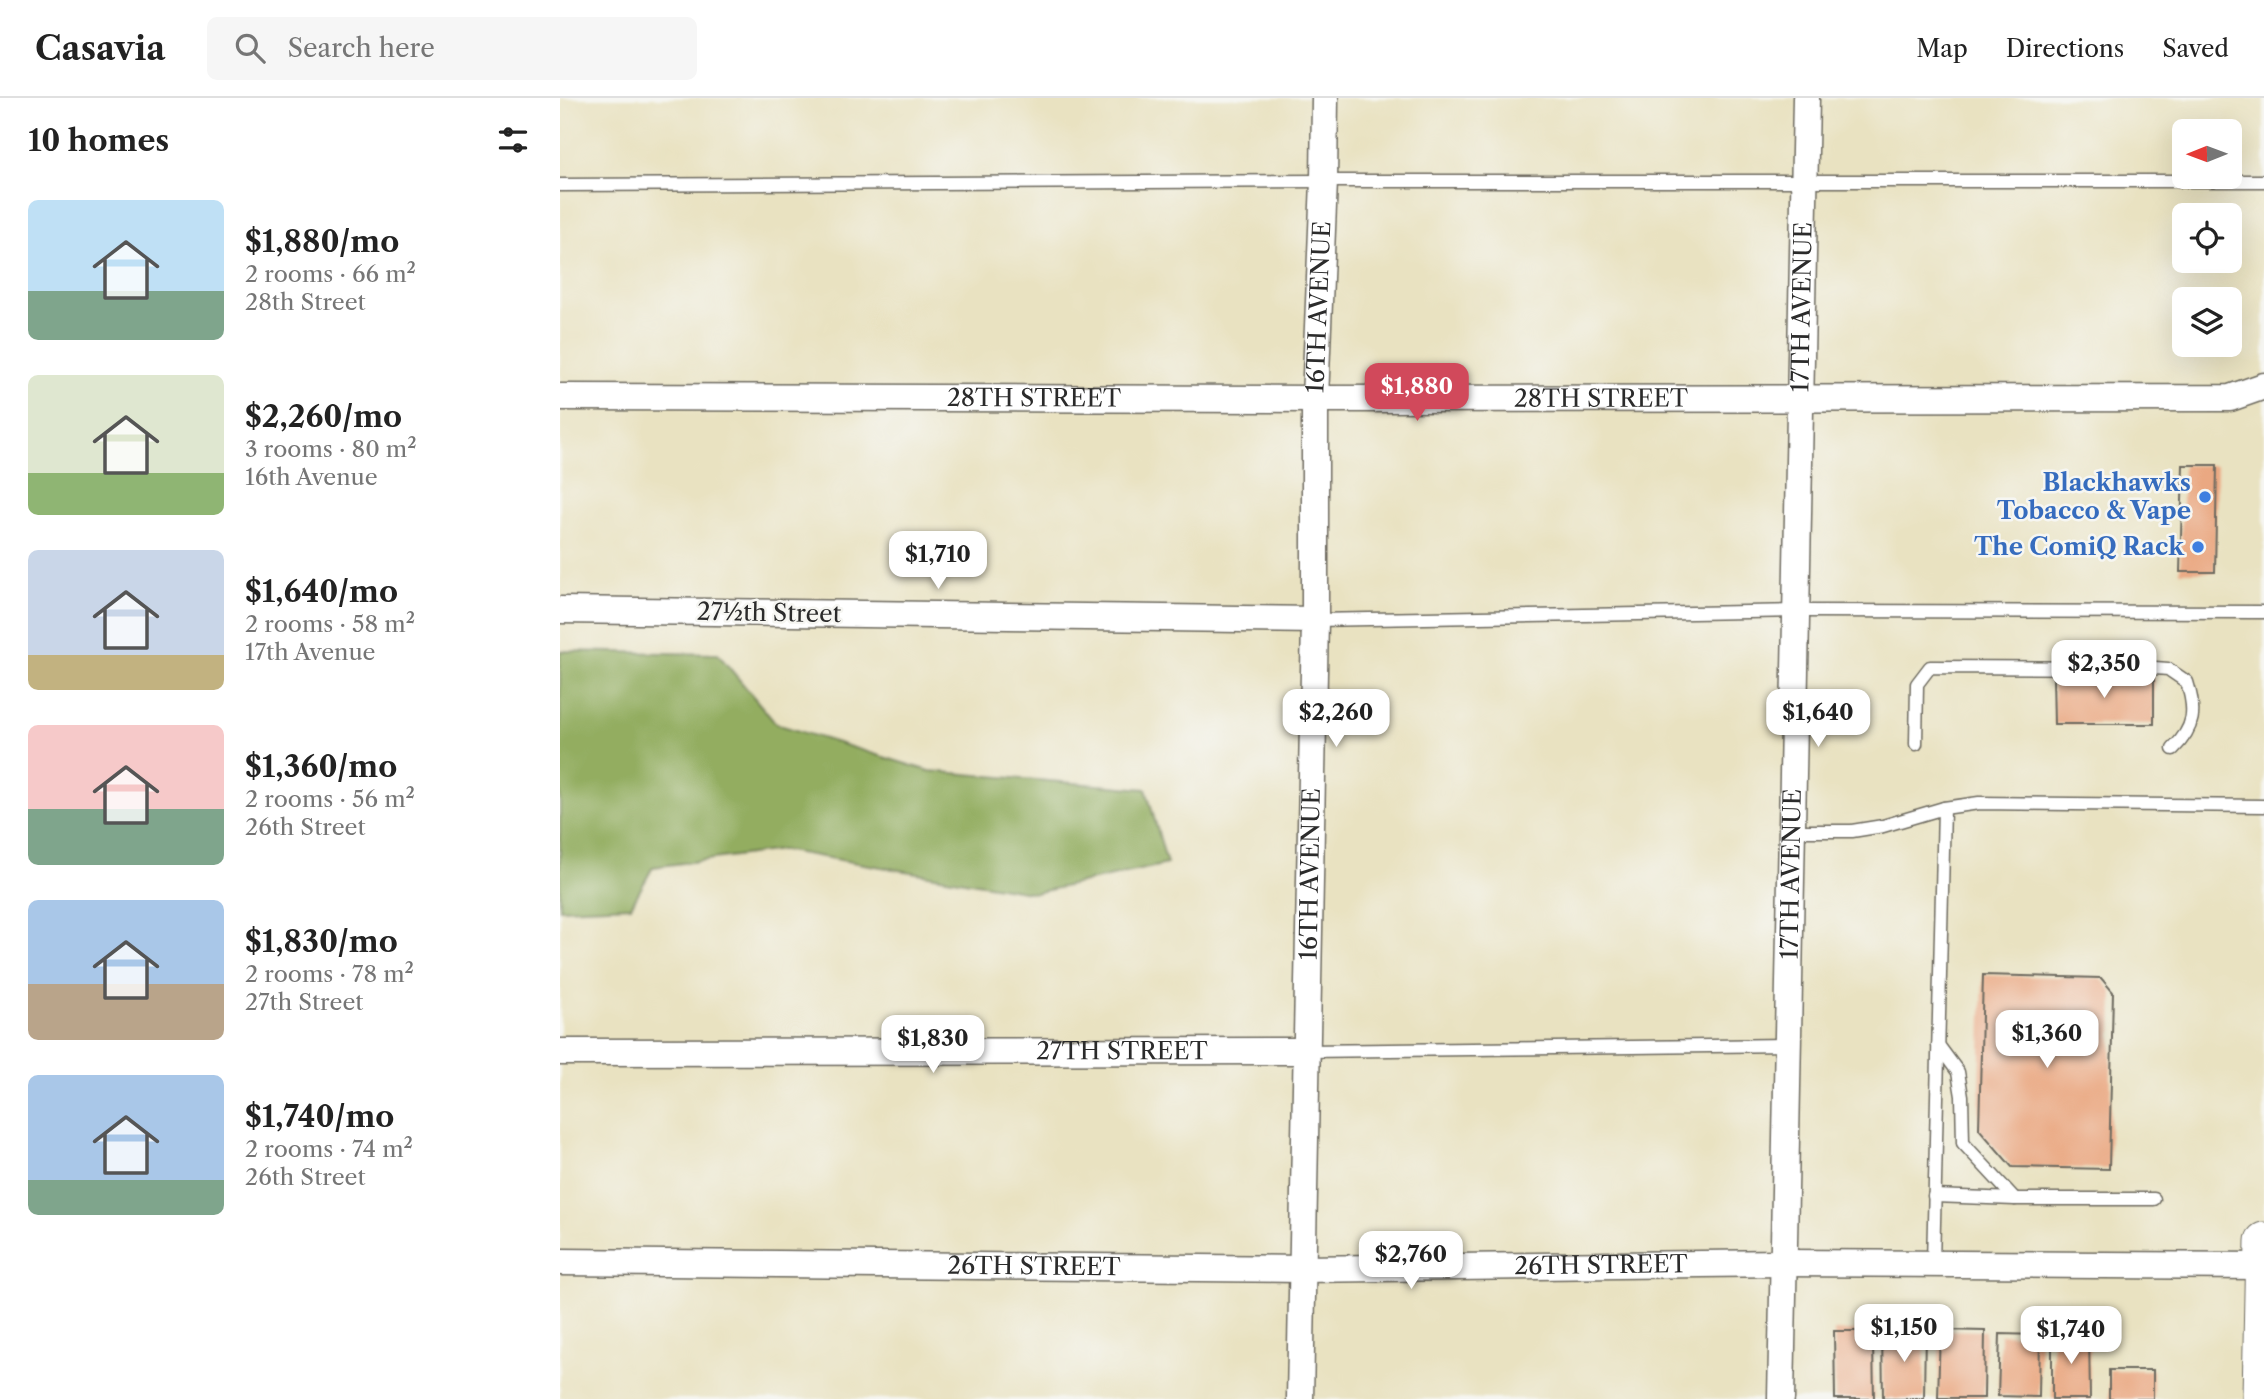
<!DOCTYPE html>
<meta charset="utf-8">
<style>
body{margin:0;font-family:"Libre Caslon Text",serif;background:#f6f6f6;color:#222;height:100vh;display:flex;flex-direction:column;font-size:26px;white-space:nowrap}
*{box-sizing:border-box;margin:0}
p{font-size:23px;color:#767676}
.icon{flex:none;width:38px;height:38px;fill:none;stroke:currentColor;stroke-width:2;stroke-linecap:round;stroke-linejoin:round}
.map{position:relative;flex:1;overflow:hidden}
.side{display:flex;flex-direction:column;background:#fff;width:560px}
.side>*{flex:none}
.needle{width:46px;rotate:269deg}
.tools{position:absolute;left:1612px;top:21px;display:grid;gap:14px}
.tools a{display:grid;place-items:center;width:70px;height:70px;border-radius:10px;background:#fff;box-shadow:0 7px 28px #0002;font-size:35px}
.price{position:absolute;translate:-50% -60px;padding:0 16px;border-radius:14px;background:#fff;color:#222;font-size:23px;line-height:46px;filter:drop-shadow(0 2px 4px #0008)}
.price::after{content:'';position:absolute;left:50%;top:42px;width:21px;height:16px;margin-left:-10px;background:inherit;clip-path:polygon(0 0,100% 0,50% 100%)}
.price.on{background:#d1495b;color:#fff}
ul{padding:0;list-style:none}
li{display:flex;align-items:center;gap:21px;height:175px;padding:0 28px}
li span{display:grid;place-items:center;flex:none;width:196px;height:140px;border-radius:10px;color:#555}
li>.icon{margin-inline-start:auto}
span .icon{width:84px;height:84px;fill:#fffc;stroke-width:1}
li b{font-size:30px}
h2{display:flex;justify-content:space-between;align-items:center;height:84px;padding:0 28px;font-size:30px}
header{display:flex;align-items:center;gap:42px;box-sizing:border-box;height:98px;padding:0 35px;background:#fff;border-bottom:2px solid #e0e0e0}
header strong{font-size:33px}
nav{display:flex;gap:38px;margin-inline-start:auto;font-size:24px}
.search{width:490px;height:63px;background:#f6f6f6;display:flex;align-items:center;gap:18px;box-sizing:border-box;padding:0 24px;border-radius:10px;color:#767676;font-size:26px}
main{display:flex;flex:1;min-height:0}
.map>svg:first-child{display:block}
.forest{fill:#93ad60;stroke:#5f6c46;stroke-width:2}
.building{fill:#eaa882}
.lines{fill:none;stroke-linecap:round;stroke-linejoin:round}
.lane-casing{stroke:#6e6b60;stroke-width:15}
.street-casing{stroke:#6e6b60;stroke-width:29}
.secondary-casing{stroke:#6e6b60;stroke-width:39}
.lane{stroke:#fff;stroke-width:12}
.street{stroke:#fff;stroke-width:26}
.secondary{stroke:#fff;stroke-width:37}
.shop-dot{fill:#3f7fe0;stroke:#f6f6f2;stroke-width:2.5}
.labels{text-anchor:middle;stroke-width:5;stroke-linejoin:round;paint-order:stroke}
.street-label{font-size:24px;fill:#2b2b2b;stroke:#f6f6f2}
.shop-label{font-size:24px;font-weight:bold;fill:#366cbe;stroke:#f6f6f2;text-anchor:end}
</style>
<header>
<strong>Casavia</strong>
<div class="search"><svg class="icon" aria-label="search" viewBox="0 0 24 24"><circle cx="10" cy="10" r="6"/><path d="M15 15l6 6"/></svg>Search here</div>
<nav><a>Map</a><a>Directions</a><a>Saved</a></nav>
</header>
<main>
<section class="side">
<h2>10 homes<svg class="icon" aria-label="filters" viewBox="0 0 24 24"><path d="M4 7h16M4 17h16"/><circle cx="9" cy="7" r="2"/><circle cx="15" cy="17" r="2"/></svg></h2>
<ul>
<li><span style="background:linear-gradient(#bfe0f5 65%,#7fa58c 0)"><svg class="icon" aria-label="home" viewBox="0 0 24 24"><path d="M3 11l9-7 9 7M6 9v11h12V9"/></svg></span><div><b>$1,880/mo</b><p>2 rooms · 66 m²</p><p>28th Street</p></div></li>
<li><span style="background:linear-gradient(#dfe7d0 70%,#8fb573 0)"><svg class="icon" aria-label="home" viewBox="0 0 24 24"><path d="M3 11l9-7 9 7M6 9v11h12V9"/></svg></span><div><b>$2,260/mo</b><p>3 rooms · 80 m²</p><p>16th Avenue</p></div></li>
<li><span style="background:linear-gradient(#c9d6e8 75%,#c2b280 0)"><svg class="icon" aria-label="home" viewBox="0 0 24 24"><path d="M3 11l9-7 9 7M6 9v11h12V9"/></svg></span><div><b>$1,640/mo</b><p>2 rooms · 58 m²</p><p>17th Avenue</p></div></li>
<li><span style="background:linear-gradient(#f6c9c9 60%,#7fa58c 0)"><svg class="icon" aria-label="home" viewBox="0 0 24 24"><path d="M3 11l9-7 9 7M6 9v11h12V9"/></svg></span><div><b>$1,360/mo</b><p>2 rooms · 56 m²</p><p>26th Street</p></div></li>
<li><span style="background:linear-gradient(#a9c7e8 60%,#b9a48a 0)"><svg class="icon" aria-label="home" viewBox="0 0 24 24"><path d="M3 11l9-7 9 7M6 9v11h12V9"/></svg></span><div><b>$1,830/mo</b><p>2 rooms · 78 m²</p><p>27th Street</p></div></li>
<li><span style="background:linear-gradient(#a9c7e8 75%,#7fa58c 0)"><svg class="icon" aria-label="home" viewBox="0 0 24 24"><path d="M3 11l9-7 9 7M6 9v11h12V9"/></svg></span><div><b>$1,740/mo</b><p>2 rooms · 74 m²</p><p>26th Street</p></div></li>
</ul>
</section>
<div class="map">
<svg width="1704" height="1301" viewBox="0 0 1704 1301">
<rect width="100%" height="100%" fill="#f6f6f2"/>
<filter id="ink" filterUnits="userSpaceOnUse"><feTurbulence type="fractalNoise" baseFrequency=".0143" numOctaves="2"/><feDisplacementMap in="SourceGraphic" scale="14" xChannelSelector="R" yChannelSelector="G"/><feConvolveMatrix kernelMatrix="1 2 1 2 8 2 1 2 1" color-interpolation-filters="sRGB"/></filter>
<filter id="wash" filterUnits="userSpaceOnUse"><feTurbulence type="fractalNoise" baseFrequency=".00686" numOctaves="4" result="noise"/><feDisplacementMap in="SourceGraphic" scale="28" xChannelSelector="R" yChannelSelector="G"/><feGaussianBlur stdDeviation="1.57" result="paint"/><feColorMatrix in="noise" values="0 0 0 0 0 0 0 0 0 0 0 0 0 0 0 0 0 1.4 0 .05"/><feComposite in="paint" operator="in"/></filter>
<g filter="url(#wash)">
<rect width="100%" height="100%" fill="#e9e2c1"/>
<path class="forest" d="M0,553L158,556L216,626L369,673L586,691L607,766L475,795L221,752L93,769L71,808L0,811Z"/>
<g id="blocks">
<g class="building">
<path d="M1623,367H1657L1655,474H1620Z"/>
<path d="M1493,578H1594V626H1494Z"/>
<path d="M1423,877L1541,880L1553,894L1549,1071L1452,1069L1419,1031Z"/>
<path d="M1322,1231H1365L1364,1301H1323Z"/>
<path d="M1380,1232L1425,1233L1424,1300H1378Z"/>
<path d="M1274,1233H1297V1244H1313L1314,1301H1275Z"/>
<path d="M1492,1234H1529L1530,1301H1492Z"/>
<path d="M1440,1236L1480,1237L1479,1299L1438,1298Z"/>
<rect x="1549" y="1272" width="44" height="29"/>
</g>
</g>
</g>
<g filter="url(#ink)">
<use href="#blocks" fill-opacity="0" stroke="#6e6b60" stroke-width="2"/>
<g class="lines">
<g class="lane-casing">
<g id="lane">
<path d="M0,87L764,83H1704"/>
<path d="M755,522L1238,513L1704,514"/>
<path d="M1356,646L1357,586L1370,569L1595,570L1608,571L1627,584C1636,613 1635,629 1613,651"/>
<path d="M1233,733H1292L1323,728L1384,710L1419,705L1704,708"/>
<path d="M1378,947L1398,974L1402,998L1403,1045L1455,1101"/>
<path d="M747,953L1228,947"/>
<path d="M1374,1098L1455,1101H1594"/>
<path d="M1373,1166L1384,710"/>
</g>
</g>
<g class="street-casing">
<g id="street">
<path id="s1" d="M0,299L755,301L1670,300L1704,288"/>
<path d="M0,512L755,522"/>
<path id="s2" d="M0,954L747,953"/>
<path id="s3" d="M0,1164L742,1171L1224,1165L1703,1168"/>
<path id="s4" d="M740,1301L755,522V301L764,83L765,0"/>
<path id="s5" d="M1221,1301L1246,0"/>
</g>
</g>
<g class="secondary-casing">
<path id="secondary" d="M1701,1301L1704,1143"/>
</g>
<use href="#lane" class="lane"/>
<use href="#street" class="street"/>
<use href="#secondary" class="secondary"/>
</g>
</g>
<g class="shop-dot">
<circle cx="1645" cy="399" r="7"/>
<circle cx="1638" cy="449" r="7"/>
</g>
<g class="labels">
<g class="street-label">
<text dy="8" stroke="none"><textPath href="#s4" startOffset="1092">16TH AVENUE</textPath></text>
<text dy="8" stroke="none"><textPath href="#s5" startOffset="1092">17TH AVENUE</textPath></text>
<text dy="8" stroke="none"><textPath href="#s1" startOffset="474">28TH STREET</textPath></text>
<text dy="8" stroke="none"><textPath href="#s1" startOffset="1041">28TH STREET</textPath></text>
<text transform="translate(209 515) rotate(1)" y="8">27½th Street</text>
<text dy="8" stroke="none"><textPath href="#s4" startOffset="525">16TH AVENUE</textPath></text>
<text dy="8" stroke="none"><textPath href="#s5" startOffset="525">17TH AVENUE</textPath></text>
<text dy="8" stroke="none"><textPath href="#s2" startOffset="562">27TH STREET</textPath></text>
<text dy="8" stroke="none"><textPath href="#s3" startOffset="1041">26TH STREET</textPath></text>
<text dy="8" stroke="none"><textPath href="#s3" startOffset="474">26TH STREET</textPath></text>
</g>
<g class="shop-label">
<text x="1631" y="393">Blackhawks<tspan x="1631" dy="28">Tobacco &amp; Vape</tspan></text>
<text x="1624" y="457">The ComiQ Rack</text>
</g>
</g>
</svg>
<div class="tools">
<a><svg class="needle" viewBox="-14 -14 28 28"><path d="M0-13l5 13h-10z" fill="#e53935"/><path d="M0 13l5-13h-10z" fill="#767676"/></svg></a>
<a><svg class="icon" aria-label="locate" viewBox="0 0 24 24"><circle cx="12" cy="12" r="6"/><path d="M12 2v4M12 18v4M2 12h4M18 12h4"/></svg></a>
<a><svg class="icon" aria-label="layers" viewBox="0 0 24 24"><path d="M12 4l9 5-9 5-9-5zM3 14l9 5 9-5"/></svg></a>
</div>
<b class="price on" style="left:857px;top:325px">$1,880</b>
<b class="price" style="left:378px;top:493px">$1,710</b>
<b class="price" style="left:1544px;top:602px">$2,350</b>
<b class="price" style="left:776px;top:651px">$2,260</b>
<b class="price" style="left:1258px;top:651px">$1,640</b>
<b class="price" style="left:1487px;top:972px">$1,360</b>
<b class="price" style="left:373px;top:977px">$1,830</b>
<b class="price" style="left:851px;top:1193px">$2,760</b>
<b class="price" style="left:1344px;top:1266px">$1,150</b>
<b class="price" style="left:1511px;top:1268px">$1,740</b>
</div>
</main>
